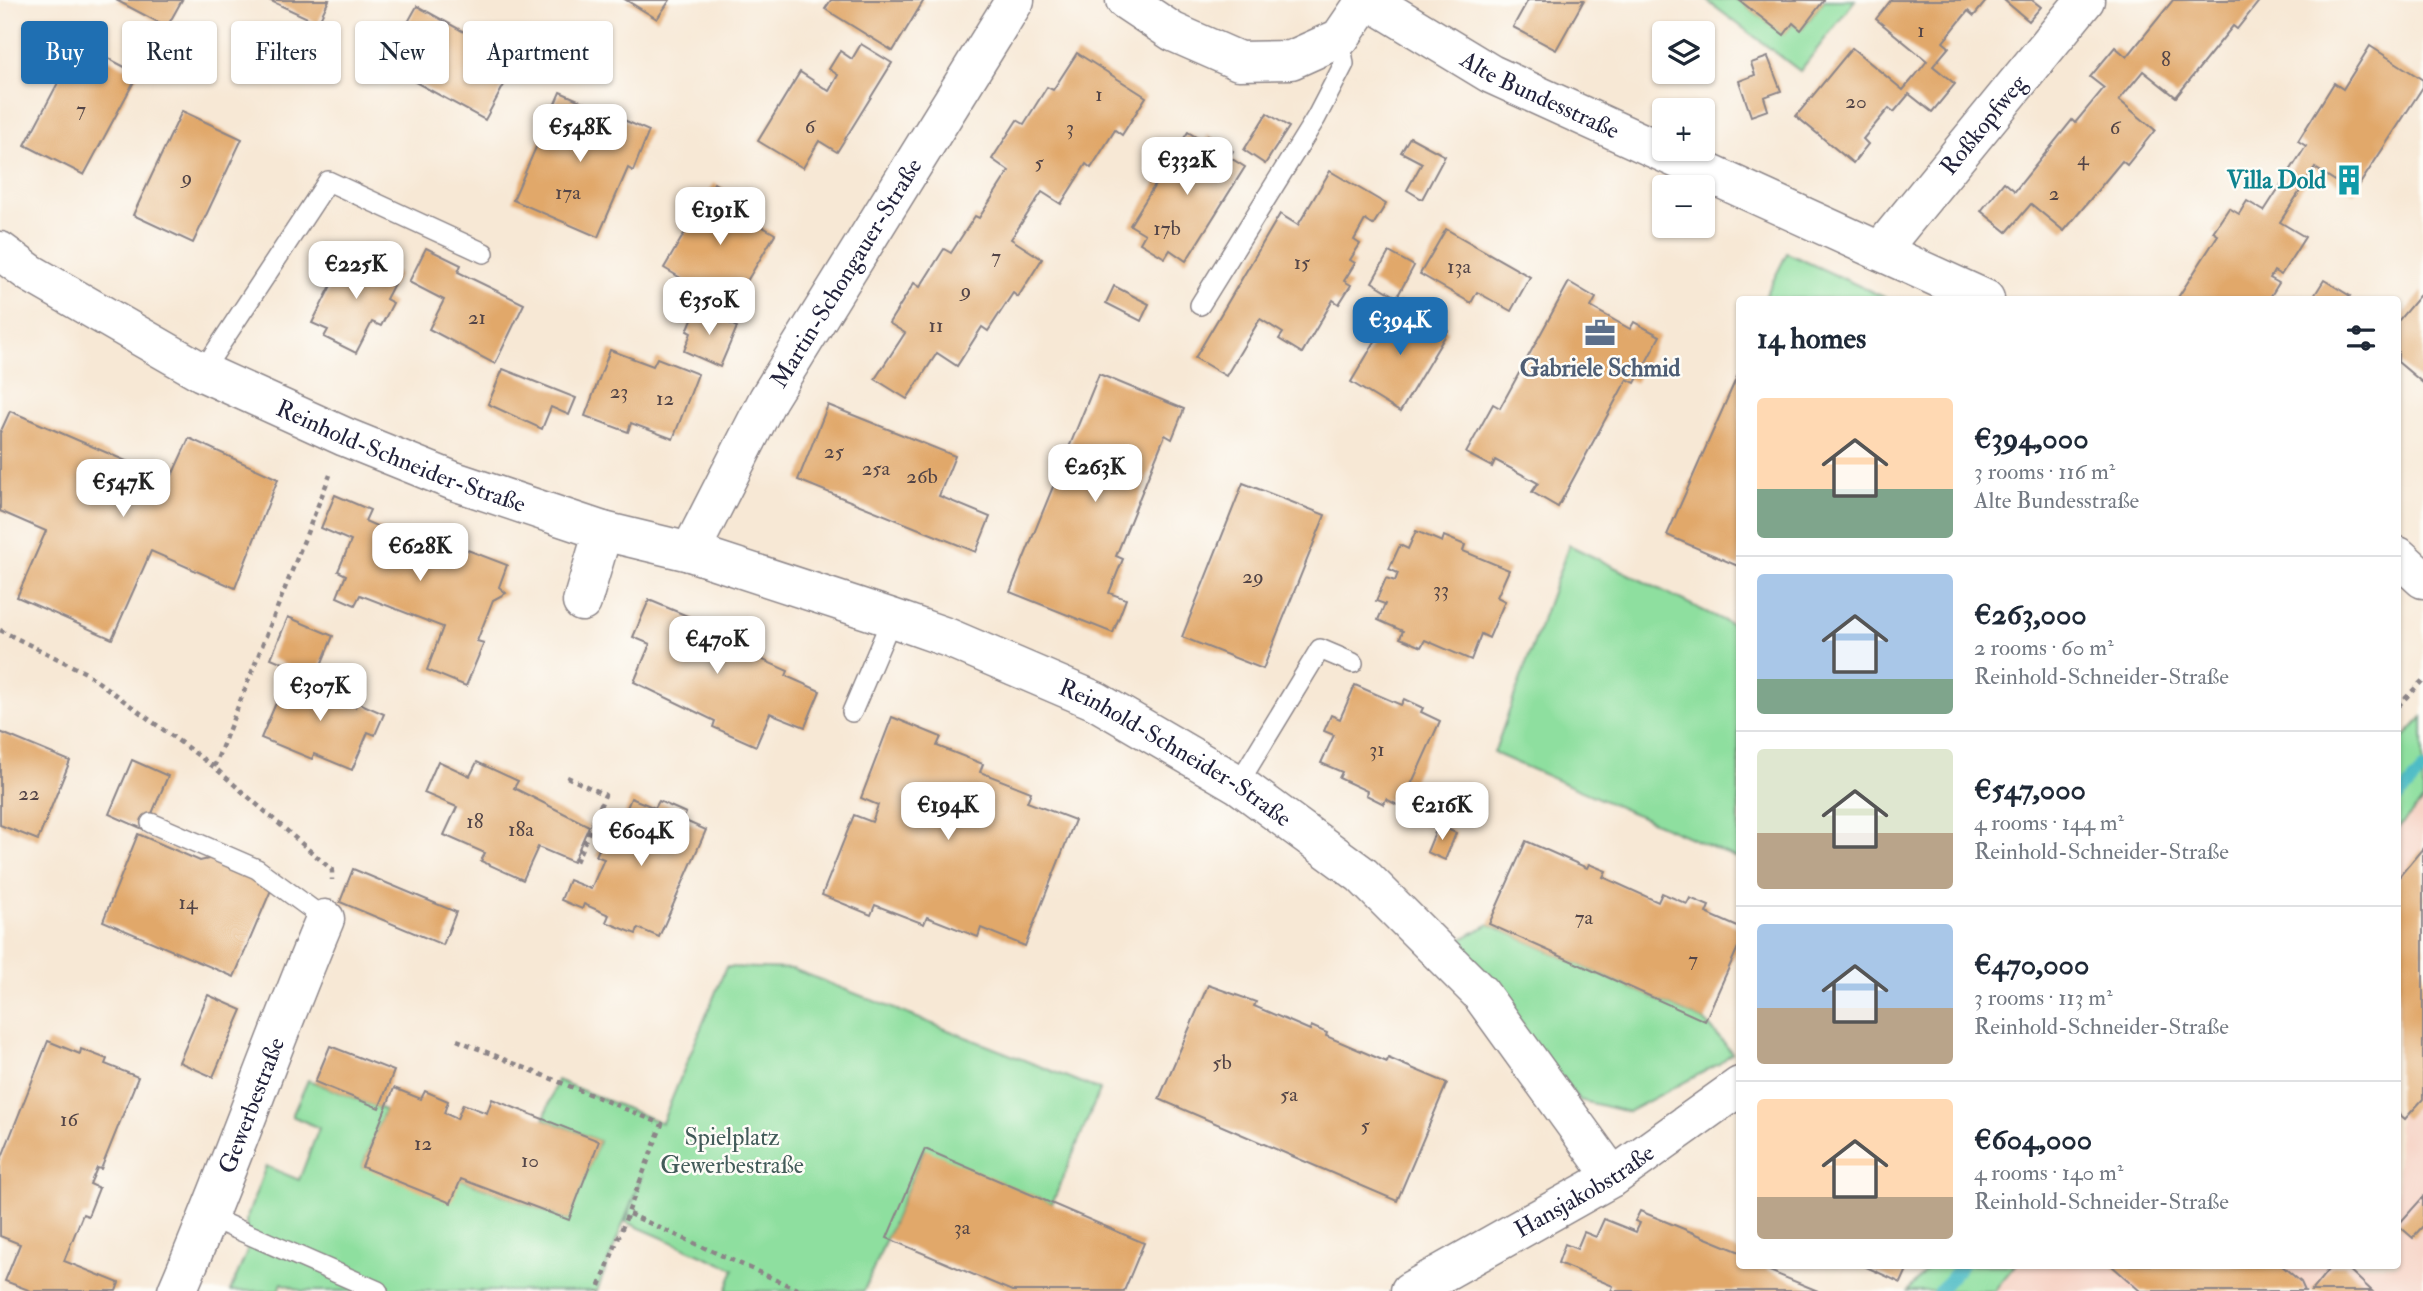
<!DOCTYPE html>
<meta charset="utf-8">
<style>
body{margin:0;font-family:"IM FELL Double Pica",serif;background:#f2f2f3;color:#1f2937;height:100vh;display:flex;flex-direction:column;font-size:26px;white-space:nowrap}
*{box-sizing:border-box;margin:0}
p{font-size:23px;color:#747a83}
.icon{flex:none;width:38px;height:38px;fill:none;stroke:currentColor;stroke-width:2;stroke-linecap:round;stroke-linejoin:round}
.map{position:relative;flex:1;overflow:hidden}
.details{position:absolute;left:1736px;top:296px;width:665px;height:973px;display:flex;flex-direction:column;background:#fff;border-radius:7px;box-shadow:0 2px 5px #0004}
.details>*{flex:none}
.hud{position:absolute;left:21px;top:21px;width:665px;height:63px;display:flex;gap:14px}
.fabs{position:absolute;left:1652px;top:21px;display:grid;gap:14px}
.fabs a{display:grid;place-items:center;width:63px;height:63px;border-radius:7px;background:#fff;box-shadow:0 2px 5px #0004;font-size:35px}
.price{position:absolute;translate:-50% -60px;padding:0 16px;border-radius:14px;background:#fff;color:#222;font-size:23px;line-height:46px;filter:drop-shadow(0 2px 4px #0008)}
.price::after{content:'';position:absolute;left:50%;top:42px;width:21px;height:16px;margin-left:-10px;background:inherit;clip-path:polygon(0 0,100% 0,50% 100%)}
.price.current{background:#1f6fb2;color:#fff}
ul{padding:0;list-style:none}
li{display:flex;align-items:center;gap:21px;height:175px;padding:0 21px}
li+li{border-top:2px solid #e0e1e3}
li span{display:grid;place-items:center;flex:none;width:196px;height:140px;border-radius:7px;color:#555}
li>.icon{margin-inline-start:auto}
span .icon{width:84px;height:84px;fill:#fffc;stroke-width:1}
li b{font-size:30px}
h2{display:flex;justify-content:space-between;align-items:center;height:84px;padding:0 21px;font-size:30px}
.pill{padding:0 24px;border-radius:7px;background:#fff;box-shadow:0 2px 5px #0004;font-size:24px;line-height:63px}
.pill.current{background:#1f6fb2;color:#fff}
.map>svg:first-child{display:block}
.built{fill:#f6d2c4}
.green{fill:#8edf9f;stroke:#58806d;stroke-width:2}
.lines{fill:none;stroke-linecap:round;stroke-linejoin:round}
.stream{stroke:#4ebcc5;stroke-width:12}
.building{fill:#e1a86b}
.lane-casing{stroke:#8c8588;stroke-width:22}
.street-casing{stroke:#8c8588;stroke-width:41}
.secondary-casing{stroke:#8c8588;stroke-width:41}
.path{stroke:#8c8588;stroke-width:4.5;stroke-dasharray:5 5;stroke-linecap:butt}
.lane{stroke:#fff;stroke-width:19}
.street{stroke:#fff;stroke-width:38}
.secondary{stroke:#fff;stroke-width:38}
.labels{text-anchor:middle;stroke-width:5;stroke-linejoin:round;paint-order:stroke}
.number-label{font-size:21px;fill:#524447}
.street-label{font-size:24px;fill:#22223b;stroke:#fdfcf7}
.culture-label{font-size:24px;font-weight:bold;fill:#0d838f;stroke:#fdfcf7;text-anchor:end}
.service-label{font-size:24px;font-weight:bold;fill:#4e5e75;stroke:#fdfcf7}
.park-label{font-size:24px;fill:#425b59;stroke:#fdfcf7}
</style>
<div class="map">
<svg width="2423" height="1291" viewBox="0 0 2423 1291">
<rect width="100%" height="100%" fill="#fdfcf7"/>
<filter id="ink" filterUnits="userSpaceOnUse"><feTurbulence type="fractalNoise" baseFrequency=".0143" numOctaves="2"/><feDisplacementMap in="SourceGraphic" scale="14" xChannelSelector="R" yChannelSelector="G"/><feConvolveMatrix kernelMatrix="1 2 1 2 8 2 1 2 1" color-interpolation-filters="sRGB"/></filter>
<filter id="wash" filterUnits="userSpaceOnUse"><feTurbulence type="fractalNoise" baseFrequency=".00686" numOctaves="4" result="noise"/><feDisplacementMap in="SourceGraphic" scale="28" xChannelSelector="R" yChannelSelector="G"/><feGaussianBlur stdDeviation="1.57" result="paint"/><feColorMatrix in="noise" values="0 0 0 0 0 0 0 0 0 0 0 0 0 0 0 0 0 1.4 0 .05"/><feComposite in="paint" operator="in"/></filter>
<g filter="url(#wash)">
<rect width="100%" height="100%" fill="#f7e8d5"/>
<path class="built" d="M2423,801V1291H1994L2015,1265H2398V828Z"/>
<g class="green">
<path d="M1706,0H1739L1784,34L1793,23L1802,29L1824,0H1855L1800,71Z"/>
<path d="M1787,253L1888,299H1764Z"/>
<path d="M1569,545L1739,628V859L1494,753Z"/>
<path d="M2423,717V801L2398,828V744Z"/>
<path d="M1489,924L1705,1021L1732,1053L1719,1064L1628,1112L1579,1100L1451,945Z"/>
<path d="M726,967L793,969L1100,1090L1052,1204L924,1150L864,1291H726L734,1269L626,1222L642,1175L597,1291H302L282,1283L279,1291H230L247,1252L246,1220L266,1166L299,1180L319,1128L292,1116L308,1080L385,1110L362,1167L461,1179L568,1220L599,1141L544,1119L557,1080L662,1123Z"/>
<path d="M1930,1265H2015L1994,1291H1908Z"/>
</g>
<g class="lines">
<g class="stream">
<path d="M2398,798L2423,770"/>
<path d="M1939,1291L1962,1265"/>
</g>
</g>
<g id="blocks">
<g class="building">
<path d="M116,0H182L167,27Z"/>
<path d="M269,0H329L318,23Z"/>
<path d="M626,0H670L657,19Z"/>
<path d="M831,0H924L893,51L825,9Z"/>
<path d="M1528,0H1584L1556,50L1513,27Z"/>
<path d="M1739,0H1824L1801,30L1793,23L1784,35Z"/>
<path d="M1891,0H1987L1974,16L1968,11L1943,42L1949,47L1933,66L1955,84L1932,112L1909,94L1894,112L1889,108L1863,139L1868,144L1853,163L1796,116L1852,48L1903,90L1915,76L1927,61L1876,19Z"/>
<path d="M2004,0H2032L2041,7L2029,21Z"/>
<path d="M2173,0H2260L2237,29L2233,26L2176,97L2143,71L2119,100L2155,130L2127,165L2122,161L2064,231L2031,204L2007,232L1981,211L2004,182L2015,191L2072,120L2075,123L2104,88L2090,77L2115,47L2127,57Z"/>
<path d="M417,6L517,61L485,120L384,65Z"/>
<path d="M79,43L138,74L84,175L25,145Z"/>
<path d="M861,44L892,63L837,152L819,141L803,168L758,141L800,72L829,91L838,75L829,69L840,51L852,59Z"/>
<path d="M2370,46L2423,80V87L2354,193L2315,168L2280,222L2305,237L2281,275L2274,271L2270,278L2279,283L2269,299H2177L2218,235L2213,232L2229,208L2239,214L2247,201L2264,211L2306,146L2298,141L2334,83L2343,89Z"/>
<path d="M1077,53L1146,97L1122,135L1115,130L1091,168L1086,164L1061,204L1042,192L1011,239L1042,259L1018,297L1013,293L988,331L982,327L957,366L937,353L907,399L875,379L905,333L889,323L914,283L920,287L944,249L951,253L975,216L979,218L1009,171L992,159L1017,120L1024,124L1047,87L1053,90Z"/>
<path d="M1768,57L1781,91L1764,97L1768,110L1751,116L1739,81L1755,75L1751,63Z"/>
<path d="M560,92L649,131L633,171L628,168L598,237L513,200Z"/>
<path d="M182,111L242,139L193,243L133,215Z"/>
<path d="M1267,113L1289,127L1265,164L1244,150Z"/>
<path d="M1188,132L1204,142L1208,135L1233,151L1229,157L1245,167L1186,261L1170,250L1165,258L1140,243L1145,234L1130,225Z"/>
<path d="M1410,137L1445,156L1422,199L1407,190L1422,163L1401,152Z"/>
<path d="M1330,171L1386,204L1373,225L1365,220L1354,240L1360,244L1350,260L1355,263L1344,281L1351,285L1339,304L1333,300L1302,353L1279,339L1283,333L1260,319L1226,376L1195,358L1280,214L1298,225Z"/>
<path d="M714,183L756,208L749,219L775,234L731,308L664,268Z"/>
<path d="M1446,229L1530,277L1511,311L1477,292L1471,303L1420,274Z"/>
<path d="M426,248L461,265L458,272L524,304L495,364L429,329L444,300L409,282Z"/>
<path d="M349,250L399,274L386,299L393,303L381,326L372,322L356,353L324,337L328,330L312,323Z"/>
<path d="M1389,252L1414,266L1397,297L1372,282Z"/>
<path d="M2324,280L2350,296L2347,299H2320L2314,296Z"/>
<path d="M1569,282L1596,298L1591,307L1630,329L1634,322L1660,336L1635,383L1627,379L1558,507L1532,492L1538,483L1495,460L1492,467L1466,453L1493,404L1500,408Z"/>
<path d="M1114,286L1149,304L1141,321L1106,303Z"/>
<path d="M2423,291V383L2398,362V321Z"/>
<path d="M1399,301L1448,331L1400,412L1351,382Z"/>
<path d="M697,307L737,327L720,367L684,351L691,333L687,331Z"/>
<path d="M610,350L653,366L657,358L698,374L673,439L631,423L628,432L585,416Z"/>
<path d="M503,369L576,398L569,415L551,407L542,429L488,404Z"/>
<path d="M1740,370V567L1667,535Z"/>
<path d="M1099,374L1184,409L1172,439L1165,435L1116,556L1123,559L1109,593L1126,599L1113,633L1010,592Z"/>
<path d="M828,405L955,456L939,496L990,517L976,552L798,480Z"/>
<path d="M10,411L170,480L189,438L278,479L235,588L151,551L112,639L17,597L46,531L0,511V433Z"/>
<path d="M1243,483L1325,515L1263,669L1182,637Z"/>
<path d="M335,495L370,510L365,521L397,535L399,531L419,540L423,533L507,565L499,587L506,593L493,600L477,641L484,643L466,686L427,670L443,627L360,595L355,605L337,597L346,575L338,571L351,541L321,528Z"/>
<path d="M1416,531L1442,542L1444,536L1465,545L1463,551L1509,570L1497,597L1505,601L1489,638L1481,634L1471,660L1425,640L1421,647L1400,638L1403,631L1378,620L1385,604L1376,601L1386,578L1395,581L1398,573L1389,569L1400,545L1408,549Z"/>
<path d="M649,600L709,625L706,630L747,647L745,652L788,671L786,676L820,691L805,727L770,713L756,746L713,727L715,721L634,682L650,644L633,637Z"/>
<path d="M288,617L333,636L316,677L271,658Z"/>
<path d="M288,675L320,689L324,679L339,685L334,698L355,707L357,702L384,714L375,735L368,732L352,770L314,754L312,759L261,738Z"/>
<path d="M1355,685L1401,705L1404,699L1423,708L1421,712L1440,721L1401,807L1386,799L1384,804L1366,795L1367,791L1339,778L1342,772L1321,763L1334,735L1324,731L1331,715L1340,719Z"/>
<path d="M892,717L941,737L937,746L983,764L980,772L1031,792L1027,802L1075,820L1025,946L981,928L978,937L927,917L924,924L875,905L871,915L822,895L854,815L872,822L878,805L861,798Z"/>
<path d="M0,732L70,761L38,840L0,825Z"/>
<path d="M132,760L168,776L145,830L109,814Z"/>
<path d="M438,761L470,776L477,762L518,781L514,788L589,826L573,862L538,847L523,880L481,861L485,853L444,835L457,807L424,793Z"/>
<path d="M631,798L655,808L659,801L686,813L683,820L706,830L659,937L638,928L636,934L606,922L609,915L584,904L582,909L561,900L569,880L591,889L604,859L596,856L603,840L612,844Z"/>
<path d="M1438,825L1456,833L1445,860L1427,852Z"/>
<path d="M138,834L200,861L213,858L274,883L234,977L103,921Z"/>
<path d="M1526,841L1587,868L1589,864L1606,871L1603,877L1658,902L1662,893L1687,904L1690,898L1709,906L1706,913L1740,928V943L1705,1021L1489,924Z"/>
<path d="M2423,848V1099L2405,1119L2398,1113V878Z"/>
<path d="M353,869L456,912L443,945L340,902Z"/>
<path d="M1208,985L1256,1002L1254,1006L1310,1030L1311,1026L1327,1033L1326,1036L1387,1062L1388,1058L1447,1083L1397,1201L1159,1099Z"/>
<path d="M208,995L242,1010L213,1077L179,1062Z"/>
<path d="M48,1041L80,1054L81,1049L107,1059L105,1064L138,1077L101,1169L97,1168L90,1184L99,1188L88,1216L83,1214L64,1261L119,1283L116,1291H31L5,1281L20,1244L0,1236V1162Z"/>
<path d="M330,1046L394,1071L379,1108L315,1082Z"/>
<path d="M394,1088L421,1099L425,1091L448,1101L444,1113L457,1119L463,1104L487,1113L492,1099L599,1141L569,1220L461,1179L451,1203L362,1167Z"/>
<path d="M925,1149L1144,1243L1124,1291H1012L887,1238Z"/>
<path d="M2423,1197V1227L2413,1238L2398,1225Z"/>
<path d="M1640,1211L1740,1252V1265H1769L1767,1270L1818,1291H1611L1613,1286L1558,1263L1565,1244L1577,1249L1584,1232L1596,1237L1604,1219L1636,1232L1640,1223L1635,1221Z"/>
<path d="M1862,1265H1909L1901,1283Z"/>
<path d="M2111,1265H2281L2301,1282L2305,1291H2140Z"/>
<path d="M2332,1265H2344L2372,1291H2311Z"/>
</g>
</g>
</g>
<g filter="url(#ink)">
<use href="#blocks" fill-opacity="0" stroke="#8c8588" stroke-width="2"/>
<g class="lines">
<g class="lane-casing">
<g id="lane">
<path d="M1200,305L1316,118L1344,64L1340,38"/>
<path d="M202,372L328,181L484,253"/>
<path d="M852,712L892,618"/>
<path d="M1238,784L1320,649L1353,663"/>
<path d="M151,823L257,869L325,919"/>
<path d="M209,1217L378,1291"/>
</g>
</g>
<g class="street-casing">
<g id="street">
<path d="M1125,0L1173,32L1239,61L1291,60L1340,38L1366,0"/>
<path id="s1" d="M0,251L30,273L202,372L345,437L454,481L603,531L690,552L892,618L949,638L1096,701L1238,784L1362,875L1480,993L1613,1177"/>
<path id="s2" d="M1880,251L2085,0"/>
<path id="s3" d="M690,552L768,399L1015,0"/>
<path d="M582,602L603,531"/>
<path id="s4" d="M177,1291C230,1169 273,1042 325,919"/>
<path id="s5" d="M1410,1291L1613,1177L1740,1086"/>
</g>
</g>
<g class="secondary-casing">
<g id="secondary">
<path id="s6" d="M1369,0L1491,74L1985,299"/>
<path d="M2398,556L2423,579"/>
</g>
</g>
<g class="path">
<path d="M0,630L86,673L214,767L332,870V880"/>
<path d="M2398,706L2423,680"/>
<path d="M214,767L330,475"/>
<path d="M567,777L605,795L575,864"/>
<path d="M457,1040L662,1124L598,1291"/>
<path d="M629,1214L801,1291"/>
</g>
<use href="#lane" class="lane"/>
<use href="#street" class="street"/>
<use href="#secondary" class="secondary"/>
</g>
</g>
<defs>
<g id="building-bare" transform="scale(2.415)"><path d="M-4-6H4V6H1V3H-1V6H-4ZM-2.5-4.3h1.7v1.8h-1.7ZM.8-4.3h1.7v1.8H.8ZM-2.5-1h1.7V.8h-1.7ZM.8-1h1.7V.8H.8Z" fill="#0f9aa8" stroke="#fdfcf7" stroke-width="2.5" paint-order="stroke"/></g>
<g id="office-bare" transform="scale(2.415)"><path d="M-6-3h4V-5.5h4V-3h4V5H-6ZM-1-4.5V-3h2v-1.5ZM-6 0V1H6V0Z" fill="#5c6f8a" stroke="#fdfcf7" stroke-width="2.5" paint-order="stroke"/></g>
</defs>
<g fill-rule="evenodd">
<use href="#building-bare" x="2349" y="180"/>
<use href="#office-bare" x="1600" y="333"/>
</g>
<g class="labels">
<g class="number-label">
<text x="1921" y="37">1</text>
<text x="2166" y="66">8</text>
<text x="1099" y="101">1</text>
<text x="1856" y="108">20</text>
<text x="81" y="116">7</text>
<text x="810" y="133">6</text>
<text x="1070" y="134">3</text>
<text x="2115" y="134">6</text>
<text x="2083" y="165">4</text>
<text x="1039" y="169">5</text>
<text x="187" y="184">9</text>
<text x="568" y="199">17a</text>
<text x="2054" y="200">2</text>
<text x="1167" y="235">17b</text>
<text x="996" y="263">7</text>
<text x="1302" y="269">15</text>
<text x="1459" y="273">13a</text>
<text x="966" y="297">9</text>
<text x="477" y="324">21</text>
<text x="936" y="332">11</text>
<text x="619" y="398">23</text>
<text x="665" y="405">12</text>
<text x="834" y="458">25</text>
<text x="876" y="475">25a</text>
<text x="922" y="483">26b</text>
<text x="1253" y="583">29</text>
<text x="1441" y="596">33</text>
<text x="1377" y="756">31</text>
<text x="29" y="800">22</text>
<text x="475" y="828">18</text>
<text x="521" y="836">18a</text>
<text x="188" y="909">14</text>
<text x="1584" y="924">7a</text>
<text x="1693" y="966">7</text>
<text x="1222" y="1069">5b</text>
<text x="1289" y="1101">5a</text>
<text x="69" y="1126">16</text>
<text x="1365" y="1132">5</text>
<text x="423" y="1150">12</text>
<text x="530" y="1167">10</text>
<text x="962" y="1234">3a</text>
</g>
<g class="street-label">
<text dy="8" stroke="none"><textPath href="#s6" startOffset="196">Alte Bundesstraße</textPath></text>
<text dy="8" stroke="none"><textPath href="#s2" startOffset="163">Roßkopfweg</textPath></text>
<text dy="8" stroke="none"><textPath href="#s3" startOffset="320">Martin-Schongauer-Straße</textPath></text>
<text dy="8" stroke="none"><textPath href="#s1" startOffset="452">Reinhold-Schneider-Straße</textPath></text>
<text dy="8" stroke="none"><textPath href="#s1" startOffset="1284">Reinhold-Schneider-Straße</textPath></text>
<text dy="8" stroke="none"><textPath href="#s4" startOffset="200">Gewerbestraße</textPath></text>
<text dy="8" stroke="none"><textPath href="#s5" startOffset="201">Hansjakobstraße</textPath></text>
</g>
<g class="culture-label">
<text x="2326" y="188">Villa Dold</text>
</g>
<g class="service-label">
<text x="1600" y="376">Gabriele Schmid</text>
</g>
<g class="park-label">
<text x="732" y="1145">Spielplatz<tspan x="732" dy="28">Gewerbestraße</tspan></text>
</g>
</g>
</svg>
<div class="fabs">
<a><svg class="icon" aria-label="layers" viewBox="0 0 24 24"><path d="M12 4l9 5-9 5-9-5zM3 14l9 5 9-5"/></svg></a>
<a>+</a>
<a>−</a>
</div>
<b class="price" style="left:580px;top:164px">€548K</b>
<b class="price" style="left:1187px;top:197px">€332K</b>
<b class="price" style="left:720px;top:247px">€191K</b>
<b class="price" style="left:356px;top:301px">€225K</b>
<b class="price" style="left:709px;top:337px">€350K</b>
<b class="price current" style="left:1400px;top:357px">€394K</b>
<b class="price" style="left:1095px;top:504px">€263K</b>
<b class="price" style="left:123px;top:519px">€547K</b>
<b class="price" style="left:420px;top:583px">€628K</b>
<b class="price" style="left:717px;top:676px">€470K</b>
<b class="price" style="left:320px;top:723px">€307K</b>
<b class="price" style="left:948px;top:842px">€194K</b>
<b class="price" style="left:1442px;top:842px">€216K</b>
<b class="price" style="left:641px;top:868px">€604K</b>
<div class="hud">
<a class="pill current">Buy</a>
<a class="pill">Rent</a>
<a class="pill">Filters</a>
<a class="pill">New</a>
<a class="pill">Apartment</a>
</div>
<section class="details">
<h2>14 homes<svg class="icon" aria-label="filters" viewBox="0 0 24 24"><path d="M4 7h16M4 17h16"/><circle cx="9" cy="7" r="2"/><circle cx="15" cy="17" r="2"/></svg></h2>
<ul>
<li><span style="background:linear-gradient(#ffd9b3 65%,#7fa58c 0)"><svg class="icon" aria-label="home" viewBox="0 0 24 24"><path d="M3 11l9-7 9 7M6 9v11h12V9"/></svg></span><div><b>€394,000</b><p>3 rooms · 116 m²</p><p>Alte Bundesstraße</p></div></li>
<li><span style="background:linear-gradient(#a9c7e8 75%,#7fa58c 0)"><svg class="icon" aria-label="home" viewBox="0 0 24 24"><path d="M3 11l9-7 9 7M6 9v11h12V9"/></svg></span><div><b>€263,000</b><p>2 rooms · 60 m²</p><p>Reinhold-Schneider-Straße</p></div></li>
<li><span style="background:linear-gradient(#dfe7d0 60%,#b9a48a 0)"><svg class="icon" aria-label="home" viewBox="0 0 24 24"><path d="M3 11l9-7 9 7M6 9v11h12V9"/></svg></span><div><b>€547,000</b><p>4 rooms · 144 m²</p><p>Reinhold-Schneider-Straße</p></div></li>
<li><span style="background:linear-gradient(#a9c7e8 60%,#b9a48a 0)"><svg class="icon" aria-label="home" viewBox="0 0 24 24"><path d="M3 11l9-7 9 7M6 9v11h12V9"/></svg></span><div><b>€470,000</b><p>3 rooms · 113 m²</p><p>Reinhold-Schneider-Straße</p></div></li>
<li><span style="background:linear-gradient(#ffd9b3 70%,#b9a48a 0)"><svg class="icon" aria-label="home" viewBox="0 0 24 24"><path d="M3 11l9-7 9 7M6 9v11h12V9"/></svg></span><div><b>€604,000</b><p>4 rooms · 140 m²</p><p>Reinhold-Schneider-Straße</p></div></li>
</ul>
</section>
</div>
